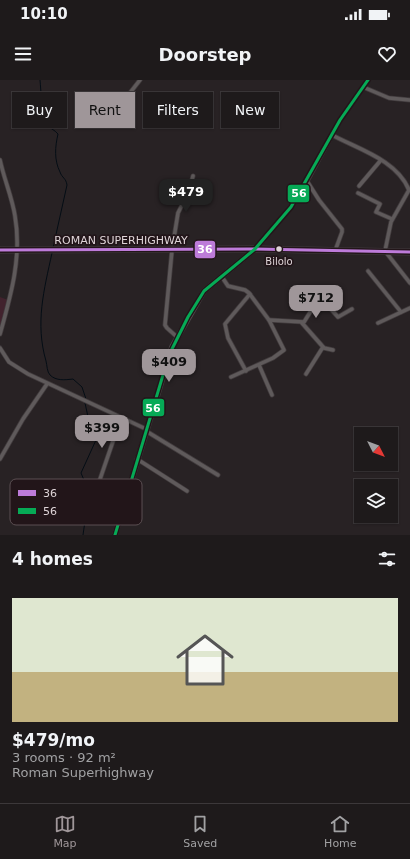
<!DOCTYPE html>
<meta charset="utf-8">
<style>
body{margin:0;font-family:"DejaVu Sans",sans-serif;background:#262324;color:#f1f3f6;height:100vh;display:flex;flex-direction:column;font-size:15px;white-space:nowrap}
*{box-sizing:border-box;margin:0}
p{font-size:13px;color:#a1a1a3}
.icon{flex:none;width:22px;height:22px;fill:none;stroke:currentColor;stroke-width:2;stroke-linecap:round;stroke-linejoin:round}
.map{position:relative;height:455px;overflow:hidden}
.drawer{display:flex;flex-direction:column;background:#1e1a1b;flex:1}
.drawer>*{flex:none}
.banner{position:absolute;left:12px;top:12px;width:386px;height:36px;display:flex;gap:8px}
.needle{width:26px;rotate:132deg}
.tools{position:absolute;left:354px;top:347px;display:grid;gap:8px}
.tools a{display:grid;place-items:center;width:44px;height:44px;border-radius:0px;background:#1e1a1b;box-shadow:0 1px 3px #0004,0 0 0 1px #3c383a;font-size:20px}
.price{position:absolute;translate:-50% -34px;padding:0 9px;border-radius:8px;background:#9f9699;color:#111;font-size:13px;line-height:26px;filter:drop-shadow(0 1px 2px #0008)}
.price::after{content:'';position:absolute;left:50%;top:24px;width:12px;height:9px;margin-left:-6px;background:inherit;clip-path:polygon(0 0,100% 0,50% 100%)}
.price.current{background:#222;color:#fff}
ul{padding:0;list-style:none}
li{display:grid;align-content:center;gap:8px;height:212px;padding:0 12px}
li span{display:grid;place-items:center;height:124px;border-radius:0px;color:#555}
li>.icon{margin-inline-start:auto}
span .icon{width:72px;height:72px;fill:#fffc;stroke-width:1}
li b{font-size:17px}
h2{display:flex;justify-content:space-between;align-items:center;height:48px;padding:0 12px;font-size:17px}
.chip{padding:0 14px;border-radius:0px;background:#1e1a1b;box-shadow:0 1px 3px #0004,0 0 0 1px #3c383a;font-size:14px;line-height:36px}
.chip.current{background:#9f9699;color:#111}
.status{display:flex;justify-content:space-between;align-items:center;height:28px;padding:0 20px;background:#1e1a1b;direction:ltr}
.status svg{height:11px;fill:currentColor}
header{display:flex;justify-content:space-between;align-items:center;height:52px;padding:0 12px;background:#1e1a1b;font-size:18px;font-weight:700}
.tab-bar{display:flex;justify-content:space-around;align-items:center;height:56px;border-top:1px solid #3c383a;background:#1e1a1b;font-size:11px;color:#a1a1a3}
.tab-bar a{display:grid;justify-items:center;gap:2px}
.tab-bar .current{color:#9f9699}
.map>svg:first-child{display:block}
.green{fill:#41222d}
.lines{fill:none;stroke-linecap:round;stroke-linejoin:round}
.stream{stroke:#040d15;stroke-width:1}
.street-casing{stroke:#423c3e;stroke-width:5}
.secondary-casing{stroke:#423c3e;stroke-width:6}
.primary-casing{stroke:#423c3e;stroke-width:7}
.street{stroke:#5f5a5b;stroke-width:3.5}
.secondary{stroke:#5f5a5b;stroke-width:5}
.primary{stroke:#5d5e63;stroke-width:5.5}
.bus-1-casing{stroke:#221519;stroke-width:6}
.bus-2-casing{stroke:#221519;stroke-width:6}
.bus-1{stroke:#bd7bd9;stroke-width:3}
.bus-2{stroke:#06aa56;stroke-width:3}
.bus-dot{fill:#dfd5d8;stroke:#221519;stroke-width:1.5}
.labels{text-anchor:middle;stroke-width:3.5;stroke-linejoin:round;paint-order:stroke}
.bus-label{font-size:10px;fill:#dfd5d8;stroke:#221519}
.street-label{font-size:11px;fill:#dfd5d8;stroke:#221519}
.key{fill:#221519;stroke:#5b4f52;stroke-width:1}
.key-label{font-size:11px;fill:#dfd5d8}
.line-badge{stroke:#221519;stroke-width:1.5}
.badge-label{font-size:11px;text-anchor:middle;font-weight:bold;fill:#fff}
</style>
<div class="status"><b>10:10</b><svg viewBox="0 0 49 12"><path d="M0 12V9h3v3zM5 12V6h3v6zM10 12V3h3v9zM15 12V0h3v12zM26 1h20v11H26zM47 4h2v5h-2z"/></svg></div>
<header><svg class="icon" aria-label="menu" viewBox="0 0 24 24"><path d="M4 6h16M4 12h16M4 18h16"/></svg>Doorstep<svg class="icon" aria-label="heart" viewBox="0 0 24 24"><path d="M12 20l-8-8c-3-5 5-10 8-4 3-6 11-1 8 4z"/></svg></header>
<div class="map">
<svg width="410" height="455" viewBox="0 0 410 455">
<rect width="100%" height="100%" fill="#282224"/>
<path class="green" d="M0,217L8,220L0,248Z"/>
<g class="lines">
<g class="stream">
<path d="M40,0C41,10 42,37 46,44C49,48 55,50 58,54C55,67 54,80 60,92C62,98 66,98 67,105L53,168"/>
<path d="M52,173C44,210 35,243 46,281C47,285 47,292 50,295C56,301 65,300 73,299L82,307L86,319"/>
<path d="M83,455C84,448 85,440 87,433C89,426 95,420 92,412C90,405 83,401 81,393L96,360L94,352L90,346L85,323"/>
</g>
<g class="street-casing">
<g id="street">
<path d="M363,7L389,18L410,20"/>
<path d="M126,18L140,0"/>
<path d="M332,55C358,69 397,80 409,110L391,142L385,171L410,203"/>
<path d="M0,80C4,99 12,117 15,136C22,177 11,215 0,254"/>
<path d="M307,101L319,120L342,149V152L335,171"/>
<path d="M359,106L381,80"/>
<path d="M358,113L380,124L376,132L392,139"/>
<path d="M256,169L298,118L340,40L368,0"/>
<path d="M368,191L401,232"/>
<path d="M222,197L228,206L245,210L249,213L269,240L284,270L273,278L231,297"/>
<path d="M269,240L304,242L314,226L322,219L338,237L352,229"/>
<path d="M302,243L324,268L333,270"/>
<path d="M378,243L410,228"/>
<path d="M177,257L167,248L165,245L172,170L178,133L189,111L193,96"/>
<path d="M0,268L9,282L28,294L146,349"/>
<path d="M259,285L272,315"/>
<path d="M246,291L228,258L225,244L250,214"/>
<path d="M306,294L323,267"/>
<path d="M146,351L218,395"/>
<path d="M0,379L23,339L47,304"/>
<path d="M137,379L187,411"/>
<path d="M98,405L121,338"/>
</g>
</g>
<g class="secondary-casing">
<path id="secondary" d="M115,455L172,267L204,211L255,169"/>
</g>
<g class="primary-casing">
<path id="primary" d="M0,170L255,169L410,172"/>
</g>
<use href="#street" class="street"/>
<use href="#secondary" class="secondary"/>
<use href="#primary" class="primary"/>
<g class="bus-1-casing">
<path id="bus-1" d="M0,170L255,169L410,172"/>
</g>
<g class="bus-2-casing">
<path id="bus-2" d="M115,455L169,275L188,237L204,211L255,169L291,127L340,40L368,0"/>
</g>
<use href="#bus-1" class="bus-1"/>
<use href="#bus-2" class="bus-2"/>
</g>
<circle class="bus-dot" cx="279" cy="169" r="3.5"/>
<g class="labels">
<g class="bus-label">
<text x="279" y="185">Bilolo</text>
</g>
<g class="street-label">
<text x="121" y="164">ROMAN SUPERHIGHWAY</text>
</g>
</g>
<rect x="10" y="399" width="132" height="46" rx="6" class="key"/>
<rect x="18" y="410" width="18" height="6" fill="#bd7bd9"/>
<rect x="18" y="428" width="18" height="6" fill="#06aa56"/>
<g class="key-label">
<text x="43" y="417">36</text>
<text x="43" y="435">56</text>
</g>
<g class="line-badge">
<rect x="287" y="104" width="23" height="19" rx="4" fill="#06aa56"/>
<rect x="194" y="160" width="22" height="19" rx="4" fill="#bd7bd9"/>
<rect x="142" y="318" width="23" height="19" rx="4" fill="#06aa56"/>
</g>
<g class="badge-label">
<text x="299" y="117">56</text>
<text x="205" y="173">36</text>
<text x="153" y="332">56</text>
</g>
</svg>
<div class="tools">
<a><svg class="needle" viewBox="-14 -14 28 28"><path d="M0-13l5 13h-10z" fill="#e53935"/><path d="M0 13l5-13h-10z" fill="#a1a1a3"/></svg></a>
<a><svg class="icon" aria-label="layers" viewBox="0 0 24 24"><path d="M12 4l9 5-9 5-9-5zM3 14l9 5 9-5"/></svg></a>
</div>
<b class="price current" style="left:186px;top:133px">$479</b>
<b class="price" style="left:316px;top:239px">$712</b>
<b class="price" style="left:169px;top:303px">$409</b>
<b class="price" style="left:102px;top:369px">$399</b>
<div class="banner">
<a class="chip">Buy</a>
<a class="chip current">Rent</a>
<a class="chip">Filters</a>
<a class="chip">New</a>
</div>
</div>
<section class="drawer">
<h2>4 homes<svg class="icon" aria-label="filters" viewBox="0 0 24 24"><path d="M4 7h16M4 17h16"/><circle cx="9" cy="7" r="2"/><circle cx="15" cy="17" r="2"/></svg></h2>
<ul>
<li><span style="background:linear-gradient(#dfe7d0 60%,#c2b280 0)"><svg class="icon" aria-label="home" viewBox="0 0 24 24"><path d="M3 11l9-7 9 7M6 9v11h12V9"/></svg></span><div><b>$479/mo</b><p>3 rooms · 92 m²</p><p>Roman Superhighway</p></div></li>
</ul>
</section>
<nav class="tab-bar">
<a class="current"><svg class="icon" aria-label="map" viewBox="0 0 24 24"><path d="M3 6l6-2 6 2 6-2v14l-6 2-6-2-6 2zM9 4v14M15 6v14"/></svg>Map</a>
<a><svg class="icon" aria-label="saved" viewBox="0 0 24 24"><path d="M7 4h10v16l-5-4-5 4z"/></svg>Saved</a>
<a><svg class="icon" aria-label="home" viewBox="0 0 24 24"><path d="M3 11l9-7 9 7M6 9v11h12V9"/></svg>Home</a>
</nav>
